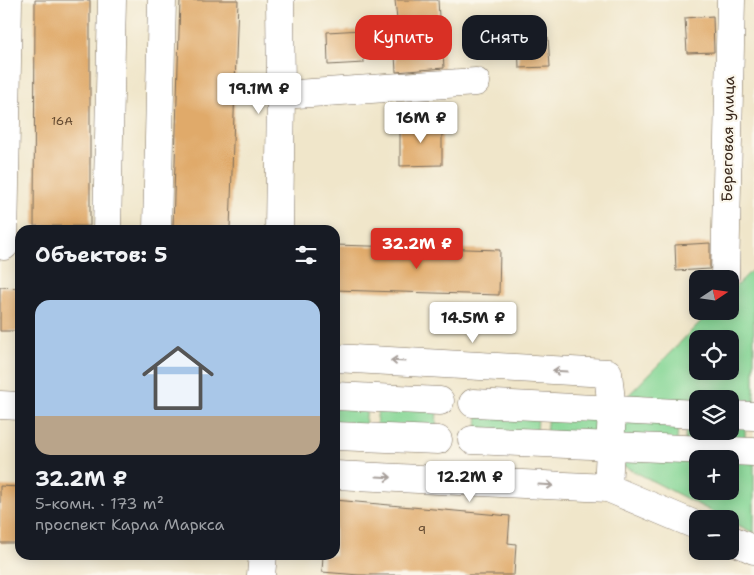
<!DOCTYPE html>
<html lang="ru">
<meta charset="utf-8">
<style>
body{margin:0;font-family:"Shantell Sans",sans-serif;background:#20242c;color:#f1f3f6;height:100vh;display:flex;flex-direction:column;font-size:19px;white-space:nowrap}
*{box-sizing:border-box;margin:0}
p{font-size:16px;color:#9ea1a6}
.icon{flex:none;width:28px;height:28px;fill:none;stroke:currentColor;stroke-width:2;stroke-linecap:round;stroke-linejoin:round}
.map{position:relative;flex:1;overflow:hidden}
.sheet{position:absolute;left:15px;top:225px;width:325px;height:335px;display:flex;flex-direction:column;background:#171b24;border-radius:15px;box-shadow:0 2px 12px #0003}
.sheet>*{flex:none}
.top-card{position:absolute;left:355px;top:15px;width:324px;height:45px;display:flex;gap:10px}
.needle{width:32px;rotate:77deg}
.fabs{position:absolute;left:689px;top:270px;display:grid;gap:10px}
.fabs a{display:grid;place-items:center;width:50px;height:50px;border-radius:10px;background:#171b24;box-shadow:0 2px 12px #0003;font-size:25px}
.price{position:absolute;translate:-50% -42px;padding:0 11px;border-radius:5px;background:#fff;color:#222;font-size:16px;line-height:32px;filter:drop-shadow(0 1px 2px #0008)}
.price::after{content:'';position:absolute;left:50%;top:30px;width:15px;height:11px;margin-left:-8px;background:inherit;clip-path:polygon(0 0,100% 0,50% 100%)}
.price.on{background:#d93025;color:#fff}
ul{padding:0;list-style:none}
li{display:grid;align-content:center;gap:10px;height:265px;padding:0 20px}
li span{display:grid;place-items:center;height:155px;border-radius:15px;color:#555}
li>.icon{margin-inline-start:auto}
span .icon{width:90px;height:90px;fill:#fffc;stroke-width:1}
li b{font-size:21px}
h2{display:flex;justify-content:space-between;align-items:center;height:60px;padding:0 20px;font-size:21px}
.pill{padding:0 18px;border-radius:15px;background:#171b24;box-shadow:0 2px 12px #0003;font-size:18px;line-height:45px}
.pill.on{background:#d93025;color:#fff}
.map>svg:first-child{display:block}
.green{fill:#88d797;stroke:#62805a;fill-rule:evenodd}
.building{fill:#e0aa6a}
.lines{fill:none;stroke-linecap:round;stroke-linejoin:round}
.minor-casing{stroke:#7a6c5a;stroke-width:29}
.minor{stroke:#fff;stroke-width:28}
.oneway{stroke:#a79f9a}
.labels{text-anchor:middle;stroke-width:4.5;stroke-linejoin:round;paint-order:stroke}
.number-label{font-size:12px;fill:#644a31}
.street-label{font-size:15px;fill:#3b2a1e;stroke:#fbf7ec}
</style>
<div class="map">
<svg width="754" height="575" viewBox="0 0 754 575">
<rect width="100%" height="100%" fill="#fbf7ec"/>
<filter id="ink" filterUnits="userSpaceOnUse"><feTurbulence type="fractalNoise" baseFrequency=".02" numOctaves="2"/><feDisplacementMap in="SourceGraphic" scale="10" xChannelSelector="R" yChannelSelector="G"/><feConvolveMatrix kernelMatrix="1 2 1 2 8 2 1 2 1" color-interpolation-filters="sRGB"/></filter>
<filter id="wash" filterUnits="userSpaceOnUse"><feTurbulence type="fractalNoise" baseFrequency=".0096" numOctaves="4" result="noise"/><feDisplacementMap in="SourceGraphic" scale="20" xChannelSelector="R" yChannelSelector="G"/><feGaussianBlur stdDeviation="1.12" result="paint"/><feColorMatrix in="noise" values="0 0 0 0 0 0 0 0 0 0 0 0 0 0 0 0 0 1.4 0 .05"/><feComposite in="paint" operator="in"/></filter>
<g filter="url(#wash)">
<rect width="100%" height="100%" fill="#f0e6ca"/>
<g class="green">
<path d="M754,268V412L730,411V399H698L697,410L616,408L711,311H730V292ZM698,339H730V371H698Z"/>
<path d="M335,404L367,405L365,428L335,427Z"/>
<path d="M378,407L437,409L436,431L376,428Z"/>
<path d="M478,410L538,413L537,435L477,432Z"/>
<path d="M548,413L607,416V438L546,435Z"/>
<path d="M618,418L678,420L677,442L617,439Z"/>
<path d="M686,421H697L698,431H730V423H745V445L685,442Z"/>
<path d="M754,455V533L730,521V519H726L612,460ZM698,459H730V491H698Z"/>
</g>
<g id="blocks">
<g class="building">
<path d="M35,0H90V226H34Z"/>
<path d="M180,0H238L230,229L173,227Z"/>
<path d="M395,0H438L439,17H441L444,68L396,72L393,20H397Z"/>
<path d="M713,16L714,52L687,53L685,18Z"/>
<path d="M362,30L364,63L328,65L327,32Z"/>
<path d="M548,37L550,67L519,68L518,38Z"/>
<path d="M400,123H442V165L400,166Z"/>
<path d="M710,243V269L676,271L675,245Z"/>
<path d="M335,245L500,250L499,295L335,290Z"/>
<path d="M0,287L20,288V331H0Z"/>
<path d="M0,486L20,487V543H0Z"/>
<path d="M335,500L510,516L508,543L516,544L514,575H359L322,572L323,555H335Z"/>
</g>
</g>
</g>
<g filter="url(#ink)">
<use href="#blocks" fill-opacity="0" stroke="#7a6c5a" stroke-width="1"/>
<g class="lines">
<g class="minor-casing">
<g id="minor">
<path d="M281,95L476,82"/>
<path d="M107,230L112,0"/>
<path d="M157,230L162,0"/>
<path d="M279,230L281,95L280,0"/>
<path d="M4,246L8,0"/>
<path d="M725,277L731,0"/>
<path d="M335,358L608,373L612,410L608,488"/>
<path d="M335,396L440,401"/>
<path d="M473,403L698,414"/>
<path d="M0,405L20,406"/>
<path d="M730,415L754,416"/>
<path d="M335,436L438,440"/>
<path d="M472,440L754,452"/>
<path d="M335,475L608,488L698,526"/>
<path d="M730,539L754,550"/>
<path d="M261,575L263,555"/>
</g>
</g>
<use href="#minor" class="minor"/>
</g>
<defs><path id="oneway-shaft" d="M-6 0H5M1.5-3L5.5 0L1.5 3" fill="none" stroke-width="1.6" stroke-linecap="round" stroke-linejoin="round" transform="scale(1.25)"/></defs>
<g class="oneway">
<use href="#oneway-shaft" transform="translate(398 361) rotate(-177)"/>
<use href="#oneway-shaft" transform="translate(560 371) rotate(-177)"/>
<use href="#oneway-shaft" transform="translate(384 477) rotate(3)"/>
<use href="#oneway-shaft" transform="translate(546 485) rotate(3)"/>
</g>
</g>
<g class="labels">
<g class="number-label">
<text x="62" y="125">16А</text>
<text x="422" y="534">9</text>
</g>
<g class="street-label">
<text transform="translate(728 139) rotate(-89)" y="5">Береговая улица</text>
</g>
</g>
</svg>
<div class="fabs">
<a><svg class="needle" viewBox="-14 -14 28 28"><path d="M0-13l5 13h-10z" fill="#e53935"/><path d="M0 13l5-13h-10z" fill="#9ea1a6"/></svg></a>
<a><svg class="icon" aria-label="locate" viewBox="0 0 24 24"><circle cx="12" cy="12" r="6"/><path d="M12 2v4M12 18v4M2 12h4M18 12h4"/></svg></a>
<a><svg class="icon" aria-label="layers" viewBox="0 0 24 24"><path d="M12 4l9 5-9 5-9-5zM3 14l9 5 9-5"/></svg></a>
<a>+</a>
<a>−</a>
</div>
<b class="price" style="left:259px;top:115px">19.1M ₽</b>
<b class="price" style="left:421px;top:144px">16M ₽</b>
<b class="price on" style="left:417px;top:270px">32.2M ₽</b>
<b class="price" style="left:473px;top:344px">14.5M ₽</b>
<b class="price" style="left:470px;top:503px">12.2M ₽</b>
<div class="top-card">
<a class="pill on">Купить</a>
<a class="pill">Снять</a>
</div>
<section class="sheet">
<h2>Объектов: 5<svg class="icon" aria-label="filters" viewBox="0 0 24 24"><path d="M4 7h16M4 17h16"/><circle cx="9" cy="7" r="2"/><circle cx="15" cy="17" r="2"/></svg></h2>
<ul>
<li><span style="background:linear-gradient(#a9c7e8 75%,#b9a48a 0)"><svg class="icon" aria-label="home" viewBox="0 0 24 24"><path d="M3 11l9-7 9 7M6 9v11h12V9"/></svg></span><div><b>32.2M ₽</b><p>5-комн. · 173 m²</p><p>проспект Карла Маркса</p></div></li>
</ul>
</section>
</div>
